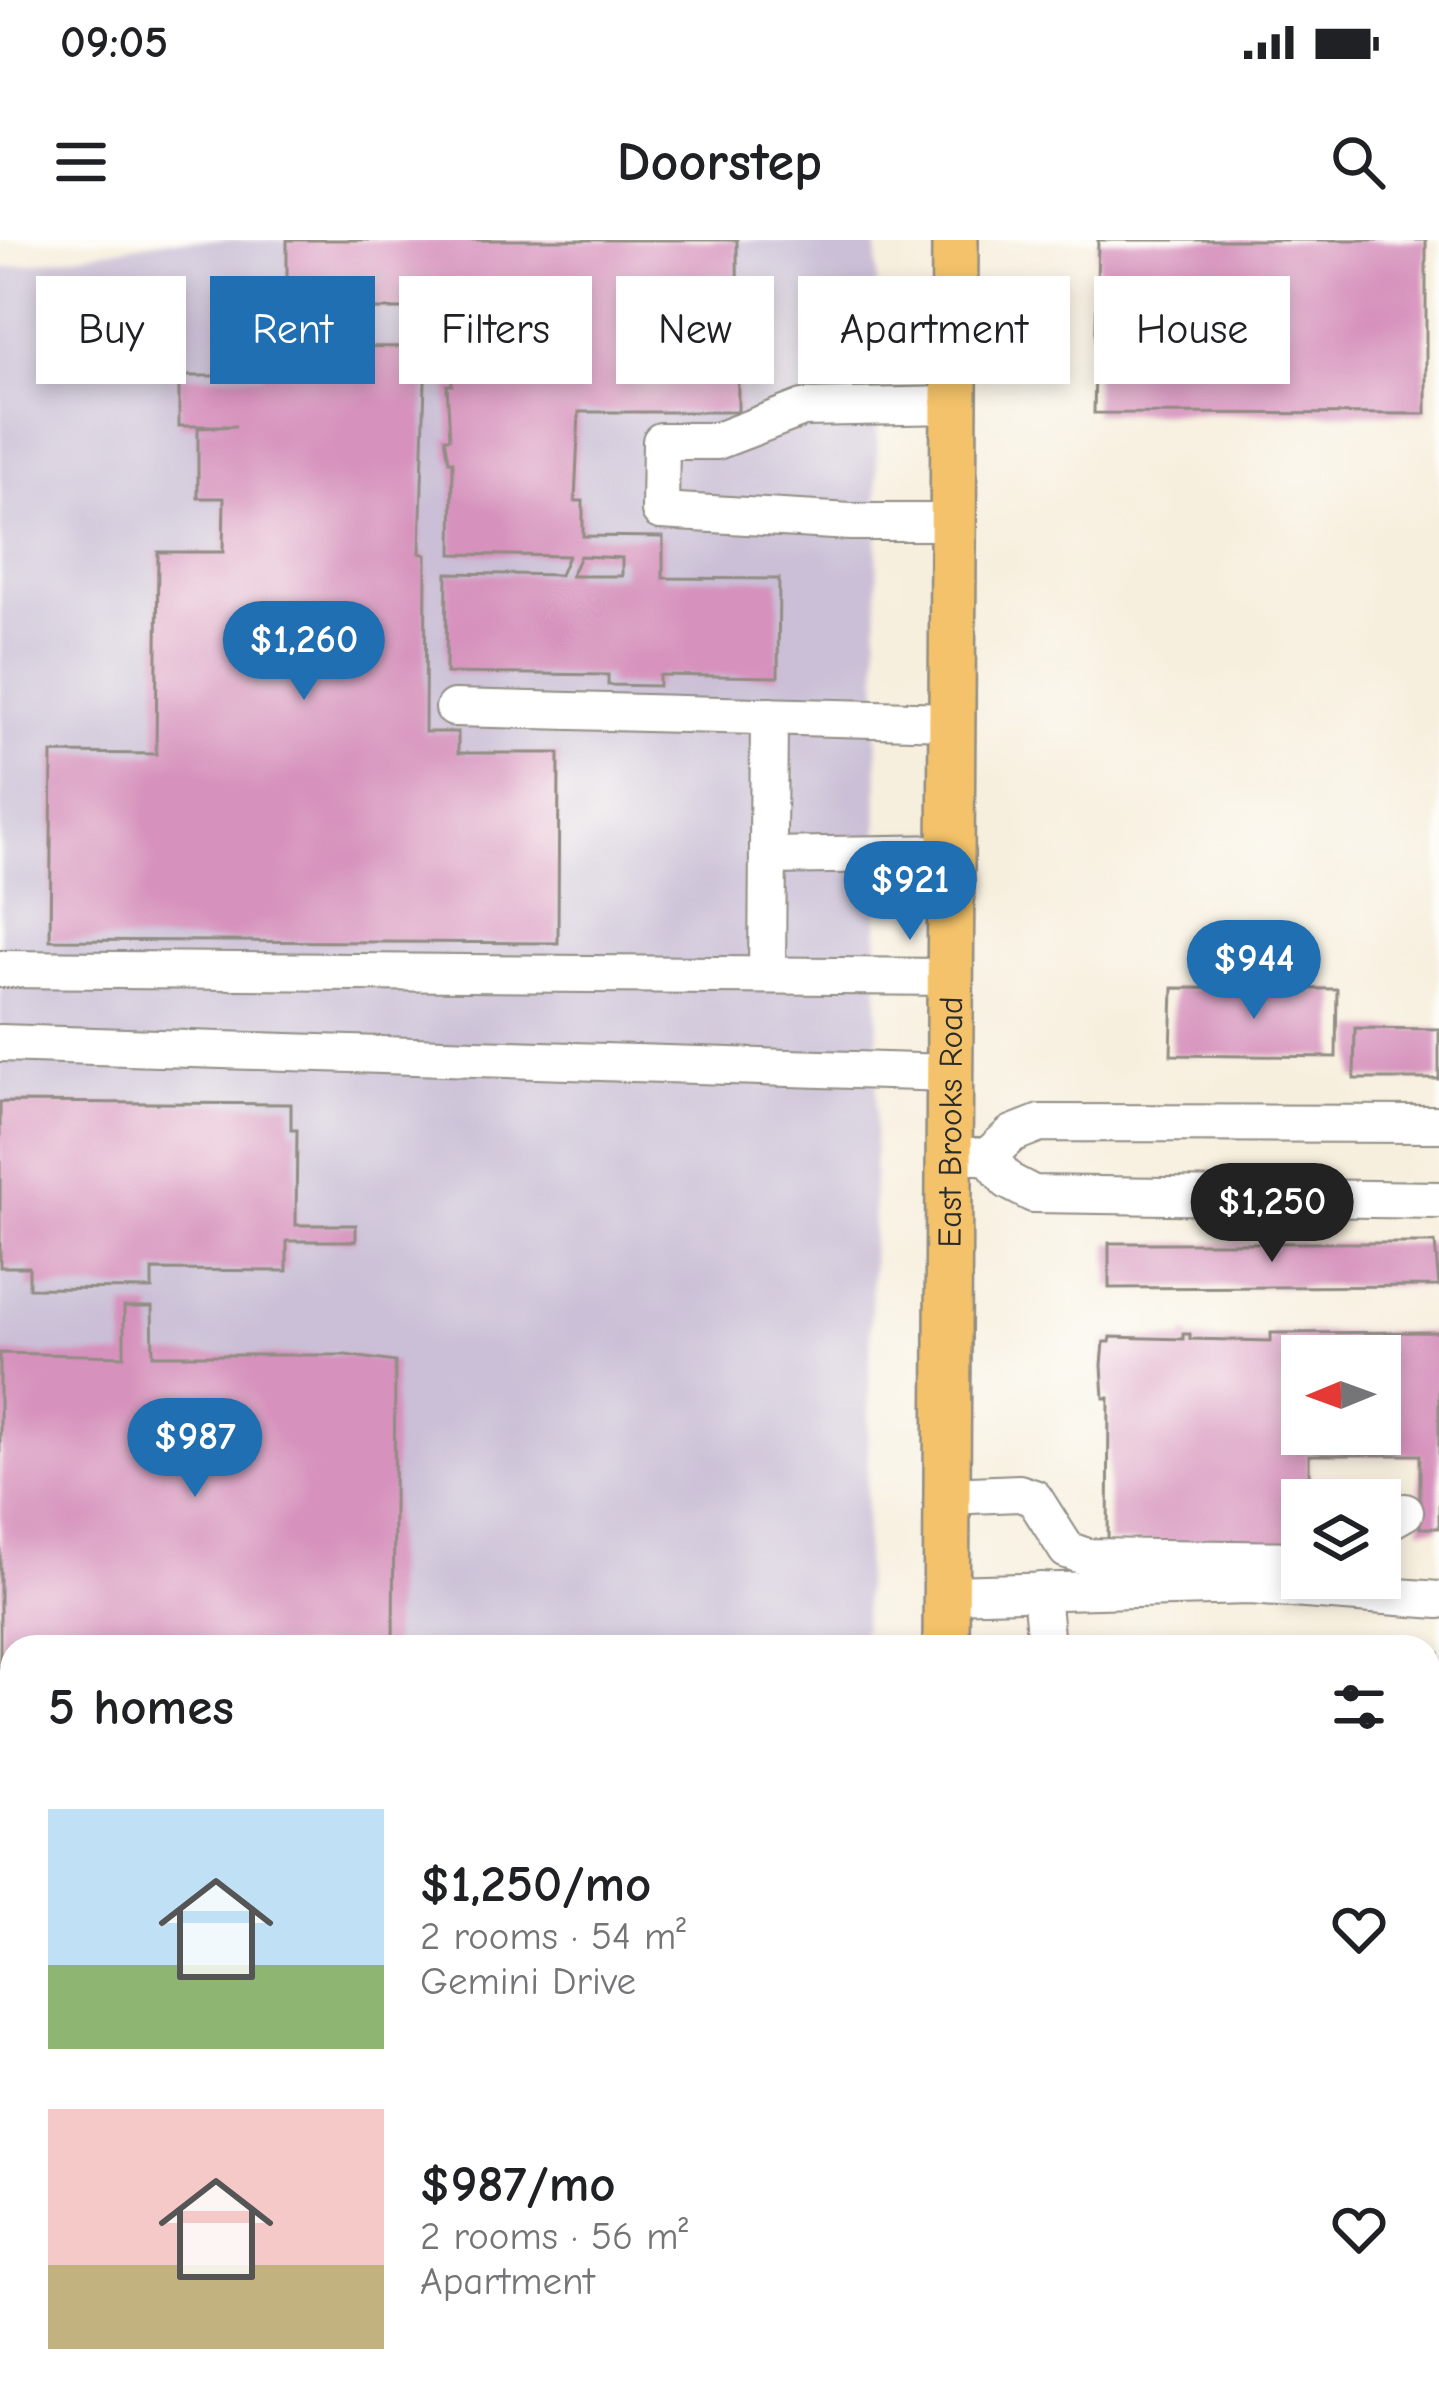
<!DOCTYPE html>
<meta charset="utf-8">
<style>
body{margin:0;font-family:"Comic Neue",sans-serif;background:#f6f6f6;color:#202124;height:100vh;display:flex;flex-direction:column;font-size:45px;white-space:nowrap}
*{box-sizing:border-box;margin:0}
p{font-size:39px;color:#757577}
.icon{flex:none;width:66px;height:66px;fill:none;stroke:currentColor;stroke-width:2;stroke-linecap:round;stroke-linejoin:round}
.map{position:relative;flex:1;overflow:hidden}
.drawer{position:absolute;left:0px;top:1395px;width:1440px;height:771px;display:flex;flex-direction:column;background:#fff;border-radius:36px 36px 0 0;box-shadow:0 6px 18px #0003}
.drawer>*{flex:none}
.hud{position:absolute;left:36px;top:36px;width:1368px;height:108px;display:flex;gap:24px}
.needle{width:78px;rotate:269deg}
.buttons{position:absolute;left:1281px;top:1095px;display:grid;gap:24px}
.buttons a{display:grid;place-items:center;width:120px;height:120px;border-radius:0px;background:#fff;box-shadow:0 6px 18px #0003;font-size:60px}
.price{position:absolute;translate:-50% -102px;padding:0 27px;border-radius:42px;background:#1f6fb2;color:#fff;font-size:39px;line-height:78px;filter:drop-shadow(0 3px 6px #0008)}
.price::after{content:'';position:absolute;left:50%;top:72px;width:36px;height:27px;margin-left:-18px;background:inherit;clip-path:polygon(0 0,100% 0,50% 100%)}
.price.active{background:#222;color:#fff}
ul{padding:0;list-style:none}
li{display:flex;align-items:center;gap:36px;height:300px;padding:0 48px}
li span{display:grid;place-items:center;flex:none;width:336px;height:240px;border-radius:0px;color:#555}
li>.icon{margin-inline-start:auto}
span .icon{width:144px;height:144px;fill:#fffc;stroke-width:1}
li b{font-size:51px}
h2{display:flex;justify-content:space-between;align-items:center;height:144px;padding:0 48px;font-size:51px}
.pill{padding:0 42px;border-radius:0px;background:#fff;box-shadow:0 6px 18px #0003;font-size:42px;line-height:108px}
.pill.active{background:#1f6fb2;color:#fff}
.status{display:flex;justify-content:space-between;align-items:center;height:84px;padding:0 60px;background:#fff;direction:ltr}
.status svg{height:33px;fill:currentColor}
header{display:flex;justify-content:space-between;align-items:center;height:156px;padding:0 48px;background:#fff;font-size:54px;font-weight:700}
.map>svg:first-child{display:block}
.industrial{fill:#cabfd6}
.building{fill:#d691bc;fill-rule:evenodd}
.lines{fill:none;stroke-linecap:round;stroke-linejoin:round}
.minor-casing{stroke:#918d84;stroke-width:40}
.major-casing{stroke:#918d84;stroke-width:50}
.minor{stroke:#fff;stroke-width:36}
.major{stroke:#f3c26a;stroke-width:45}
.labels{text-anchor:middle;stroke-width:10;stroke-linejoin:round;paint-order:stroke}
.street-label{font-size:33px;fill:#2b2b2b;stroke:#fdfcf7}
</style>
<div class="status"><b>09:05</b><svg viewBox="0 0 49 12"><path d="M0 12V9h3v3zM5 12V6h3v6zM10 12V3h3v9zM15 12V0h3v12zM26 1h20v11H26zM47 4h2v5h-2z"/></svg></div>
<header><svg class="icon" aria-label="menu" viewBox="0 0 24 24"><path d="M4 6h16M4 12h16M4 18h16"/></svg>Doorstep<svg class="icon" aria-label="search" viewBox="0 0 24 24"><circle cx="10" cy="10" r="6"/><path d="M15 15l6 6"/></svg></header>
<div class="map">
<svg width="1439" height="2164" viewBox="0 0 1439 2164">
<rect width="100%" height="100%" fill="#fdfcf7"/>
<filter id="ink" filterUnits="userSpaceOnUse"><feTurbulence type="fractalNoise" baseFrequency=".00833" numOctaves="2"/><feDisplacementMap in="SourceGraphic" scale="24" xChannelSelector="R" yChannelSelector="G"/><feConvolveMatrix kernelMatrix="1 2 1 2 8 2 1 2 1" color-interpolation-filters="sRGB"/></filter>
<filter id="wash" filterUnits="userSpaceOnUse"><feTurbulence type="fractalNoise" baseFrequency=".004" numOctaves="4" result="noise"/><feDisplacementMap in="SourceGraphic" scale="48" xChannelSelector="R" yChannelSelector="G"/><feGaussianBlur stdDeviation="2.7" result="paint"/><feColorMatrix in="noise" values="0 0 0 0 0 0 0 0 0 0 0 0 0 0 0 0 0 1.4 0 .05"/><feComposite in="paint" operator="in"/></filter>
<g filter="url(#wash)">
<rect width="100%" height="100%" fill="#f7efde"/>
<path class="industrial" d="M170,0H877L878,786L863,1407H12V1575H0V29Z"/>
<g id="blocks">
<g class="building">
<path d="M287,0H737L738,172H579L575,261H583V296L663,297V338L779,339L778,437L659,435V446L608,445V435L446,433L447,333L560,335L568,316L452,314L453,221H449L445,198H450L447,145H452L451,69H350V73H333V68H287ZM580,316L622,318V336H571Z"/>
<path d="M1098,0H1426V174L1094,173Z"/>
<path d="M263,106L426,107L420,313L426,315L425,492H458V513H559L558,703L50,700L52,513L156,514L158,312H223L224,258H198V188L236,186H179V136H263Z"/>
<path d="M1173,748L1337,749L1336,817L1171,815Z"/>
<path d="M1355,788L1439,789V839H1354Z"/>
<path d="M0,862L291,864V890H297L296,985H356V1001H287V1031L152,1030V1049L29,1048V1027H0Z"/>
<path d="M1109,1003H1435L1439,1046L1109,1048Z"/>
<path d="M124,1067H152L153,1115H346L395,1122L393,1407H12V1460H0V1113L124,1116Z"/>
<path d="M1439,1092V1288H1420V1215H1309V1260H1302V1304L1108,1303L1109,1158H1104L1102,1125L1104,1102H1110L1111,1097L1183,1099V1094H1190V1099L1271,1101V1093ZM1302,1116H1380V1194H1302Z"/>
<rect x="1428" y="1413" width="11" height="80"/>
<rect x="1428" y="1842" width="11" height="182"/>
<path d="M1428,2108H1439V2164H1210V2154H1428Z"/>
</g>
</g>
</g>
<g filter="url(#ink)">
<use href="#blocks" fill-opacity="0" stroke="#918d84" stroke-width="3"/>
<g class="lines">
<g class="minor-casing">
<g id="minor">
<path d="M953,282H851L660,271L661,201H717L803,168L954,165"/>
<path d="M454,468L952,481"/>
<path d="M768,616L951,613"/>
<path d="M0,729L951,737"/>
<path d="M767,735L769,476"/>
<path d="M0,803L950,833"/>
<path d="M950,916H988L1012,894L1040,883L1439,884"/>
<path d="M988,916L1008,941L1033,954L1439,960"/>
<path d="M947,1256L1019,1253L1034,1258L1067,1310L1087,1317L1302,1320"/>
<path d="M1380,1286L1405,1272"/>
<path d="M1041,1351L1046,1407"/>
<path d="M947,1354L1250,1346L1439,1360"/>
<path d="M0,1521H12"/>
<path d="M1428,1576L1432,1577"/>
<path d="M0,1607H12"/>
</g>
</g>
<g class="major-casing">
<g id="major">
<path id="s1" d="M946,1407L955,0"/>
<path d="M940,2164V2154"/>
</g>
</g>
<use href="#minor" class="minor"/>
<use href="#major" class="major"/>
</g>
</g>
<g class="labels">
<g class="street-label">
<text dy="12" stroke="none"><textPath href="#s1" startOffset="525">East Brooks Road</textPath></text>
</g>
</g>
</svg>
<div class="buttons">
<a><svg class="needle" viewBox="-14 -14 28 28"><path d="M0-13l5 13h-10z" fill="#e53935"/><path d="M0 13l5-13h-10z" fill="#757577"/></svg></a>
<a><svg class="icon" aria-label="layers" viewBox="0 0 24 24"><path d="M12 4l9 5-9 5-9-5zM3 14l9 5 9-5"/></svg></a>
</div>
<b class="price" style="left:304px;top:463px">$1,260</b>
<b class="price" style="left:910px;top:703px">$921</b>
<b class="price" style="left:1254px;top:782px">$944</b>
<b class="price active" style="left:1272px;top:1025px">$1,250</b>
<b class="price" style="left:195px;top:1260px">$987</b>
<div class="hud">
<a class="pill">Buy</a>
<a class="pill active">Rent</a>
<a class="pill">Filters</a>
<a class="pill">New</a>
<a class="pill">Apartment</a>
<a class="pill">House</a>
</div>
<section class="drawer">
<h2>5 homes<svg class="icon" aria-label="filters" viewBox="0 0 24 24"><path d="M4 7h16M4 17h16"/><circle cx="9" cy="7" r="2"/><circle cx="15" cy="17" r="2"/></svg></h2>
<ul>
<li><span style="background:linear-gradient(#bfe0f5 65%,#8fb573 0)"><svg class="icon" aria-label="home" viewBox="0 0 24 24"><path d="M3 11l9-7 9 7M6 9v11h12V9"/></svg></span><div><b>$1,250/mo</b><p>2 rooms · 54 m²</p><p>Gemini Drive</p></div><svg class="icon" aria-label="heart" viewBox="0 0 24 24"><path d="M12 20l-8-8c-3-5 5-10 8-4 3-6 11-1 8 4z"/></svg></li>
<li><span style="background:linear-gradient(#f6c9c9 65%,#c2b280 0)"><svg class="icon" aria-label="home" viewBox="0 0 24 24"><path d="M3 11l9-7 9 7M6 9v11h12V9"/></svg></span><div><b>$987/mo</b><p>2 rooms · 56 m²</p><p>Apartment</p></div><svg class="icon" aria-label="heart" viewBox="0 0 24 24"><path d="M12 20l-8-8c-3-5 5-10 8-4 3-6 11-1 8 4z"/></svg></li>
</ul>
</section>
</div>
